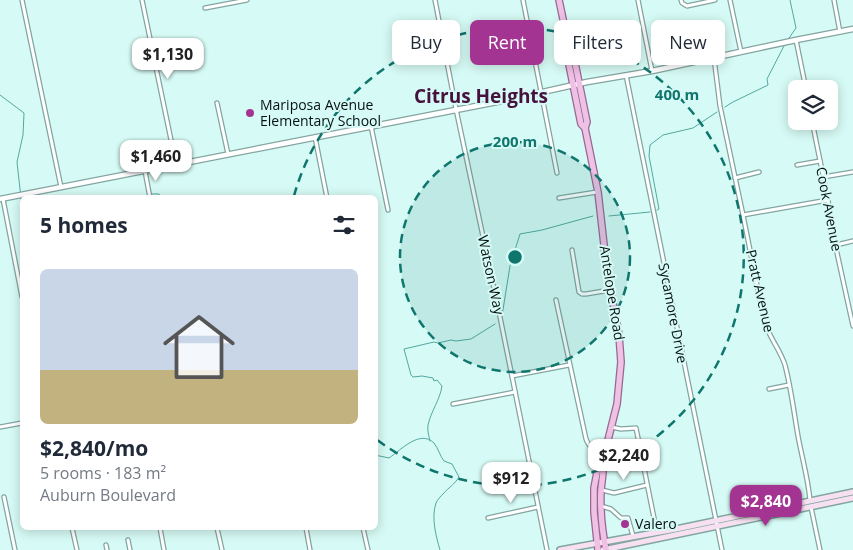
<!DOCTYPE html>
<meta charset="utf-8">
<style>
body{margin:0;font-family:"Open Sans",sans-serif;background:#f6f6f7;color:#1f2937;height:100vh;display:flex;flex-direction:column;font-size:19px;white-space:nowrap}
*{box-sizing:border-box;margin:0}
p{font-size:16px;color:#747a83}
.icon{flex:none;width:28px;height:28px;fill:none;stroke:currentColor;stroke-width:2;stroke-linecap:round;stroke-linejoin:round}
.map{position:relative;flex:1;overflow:hidden}
.details{position:absolute;left:20px;top:195px;width:358px;height:335px;display:flex;flex-direction:column;background:#fff;border-radius:8px;box-shadow:0 2px 12px #0003}
.details>*{flex:none}
.guide{position:absolute;left:392px;top:20px;width:385px;height:45px;display:flex;gap:10px}
.fabs{position:absolute;left:788px;top:80px;display:grid;gap:10px}
.fabs a{display:grid;place-items:center;width:50px;height:50px;border-radius:8px;background:#fff;box-shadow:0 2px 12px #0003;font-size:25px}
.price{position:absolute;translate:-50% -42px;padding:0 11px;border-radius:10px;background:#fff;color:#222;font-size:16px;line-height:32px;filter:drop-shadow(0 1px 2px #0008)}
.price::after{content:'';position:absolute;left:50%;top:30px;width:15px;height:11px;margin-left:-8px;background:inherit;clip-path:polygon(0 0,100% 0,50% 100%)}
.price.on{background:#a43492;color:#fff}
ul{padding:0;list-style:none}
li{display:grid;align-content:center;gap:10px;height:265px;padding:0 20px}
li+li{border-top:1px solid #e0e1e3}
li span{display:grid;place-items:center;height:155px;border-radius:8px;color:#555}
li>.icon{margin-inline-start:auto}
span .icon{width:90px;height:90px;fill:#fffc;stroke-width:1}
li b{font-size:21px}
h2{display:flex;justify-content:space-between;align-items:center;height:60px;padding:0 20px;font-size:21px}
.tag{padding:0 18px;border-radius:8px;background:#fff;box-shadow:0 2px 12px #0003;font-size:18px;line-height:45px}
.tag.on{background:#a43492;color:#fff}
.map>svg:first-child{display:block}
.lines{fill:none;stroke-linecap:round;stroke-linejoin:round}
.stream{stroke:#52a9a0;stroke-width:1}
.minor-casing{stroke:#83a5a1;stroke-width:5.5}
.tertiary-casing{stroke:#83a5a1;stroke-width:7}
.secondary-casing{stroke:#83a5a1;stroke-width:8}
.primary-casing{stroke:#976890;stroke-width:8}
.minor{stroke:#fff;stroke-width:3}
.tertiary{stroke:#fff;stroke-width:4.5}
.secondary{stroke:#f7e0f2;stroke-width:5}
.primary{stroke:#efc1e5;stroke-width:5.5}
.ring{fill:none;stroke:#0f766e;stroke-width:2.5;stroke-dasharray:9 6}
.poi-dot{fill:#a43492;stroke:#d6faf5;stroke-width:2}
.labels{text-anchor:middle;stroke-width:4;stroke-linejoin:round;paint-order:stroke}
.poi-label{font-size:14px;fill:#061211;stroke:#d6faf5;text-anchor:start}
.street-label{font-size:14px;fill:#061211;stroke:#d6faf5}
.district-label{font-size:19px;font-weight:bold;fill:#47113e;stroke:#d6faf5}
.centre{fill:#0f766e;stroke:#d6faf5;stroke-width:2.5}
.ring-label{font-size:15px;text-anchor:middle;font-weight:bold;fill:#0f766e;stroke:#d6faf5;stroke-width:4;stroke-linejoin:round;paint-order:stroke}
</style>
<div class="map">
<svg width="853" height="550" viewBox="0 0 853 550">
<rect width="100%" height="100%" fill="#d6faf5"/>
<g class="lines">
<g class="stream">
<path d="M787,41L796,28L790,0"/>
<path d="M0,95L24,113L23,135L17,162L22,207"/>
<path d="M725,107L733,102L768,85L767,79L785,44"/>
<path d="M36,198L37,196H58L65,198"/>
<path d="M142,198L149,194H159L161,198"/>
<path d="M657,210L659,209L649,156L650,145L663,135L693,128L717,112"/>
<path d="M609,216L650,212"/>
<path d="M502,316L510,266L520,234L542,230L593,216"/>
<path d="M430,441C429,436 427,430 428,425C431,411 440,400 442,386L437,380L434,381L433,378L422,376L413,377L411,375L404,349L434,342L438,343L451,340L456,341L471,339L495,324"/>
<path d="M375,455L389,458C401,450 420,429 434,443C438,448 440,456 444,461L452,464L459,477C454,485 449,487 443,494C441,496 437,500 436,503C431,518 436,536 440,550"/>
</g>
<g class="minor-casing">
<g id="minor">
<path d="M22,0L61,187"/>
<path d="M142,0L176,164"/>
<path d="M435,0L456,109L499,312L547,550"/>
<path d="M523,0L557,173"/>
<path d="M638,0L652,71"/>
<path d="M681,0L682,3L687,6L715,0"/>
<path d="M730,0L741,52"/>
<path d="M834,0L840,32"/>
<path d="M205,8L247,0"/>
<path d="M796,40L806,89"/>
<path d="M714,58L720,106L743,215L764,320C768,336 780,349 785,365C791,388 794,413 798,436C802,458 808,478 810,500"/>
<path d="M626,75L722,550"/>
<path d="M217,103L228,154"/>
<path d="M812,121L828,200L832,230L853,326"/>
<path d="M371,126L388,210"/>
<path d="M315,137L327,198"/>
<path d="M797,165L820,161"/>
<path d="M145,171L150,198"/>
<path d="M823,177L853,172"/>
<path d="M735,178L759,172"/>
<path d="M559,198L597,192"/>
<path d="M3,199L22,297"/>
<path d="M743,215L828,200"/>
<path d="M836,245L853,241"/>
<path d="M572,250L579,292L582,294H586L610,290"/>
<path d="M556,300L586,439C589,448 595,450 603,453"/>
<path d="M512,376L569,365"/>
<path d="M769,389L789,385"/>
<path d="M453,404L515,392"/>
<path d="M0,427L22,423"/>
<path d="M611,427L621,429L636,428L655,523"/>
<path d="M602,490L614,493L647,485"/>
<path d="M4,497L15,550"/>
<path d="M601,506L611,509L621,518H628L633,536"/>
<path d="M811,507L820,550"/>
<path d="M488,518L538,507"/>
<path d="M72,528L77,550"/>
<path d="M160,528L164,550"/>
<path d="M217,528L222,550"/>
<path d="M306,528L310,550"/>
<path d="M363,528L368,550"/>
<path d="M128,540L130,550"/>
<path d="M106,545L107,550"/>
</g>
</g>
<g class="tertiary-casing">
<path id="tertiary" d="M0,199L507,100L587,82L652,71L796,40L853,29"/>
</g>
<g class="secondary-casing">
<g id="secondary">
<path d="M560,550L676,529L853,492"/>
<path d="M603,550L853,498"/>
</g>
</g>
<g class="primary-casing">
<g id="primary">
<path d="M559,0L567,38L565,45L581,124L585,128L598,192L607,271L619,335L621,362L617,404L608,440L602,457L599,462L594,488V512L598,550"/>
<path d="M567,38L571,43L587,122L585,128"/>
<path d="M602,457C605,468 602,479 601,490C600,510 602,530 606,550"/>
</g>
</g>
<use href="#minor" class="minor"/>
<use href="#tertiary" class="tertiary"/>
<use href="#secondary" class="secondary"/>
<use href="#primary" class="primary"/>
</g>
<circle cx="515" cy="257" r="115" fill="#0f766e" fill-opacity=".12"/>
<g class="ring">
<circle cx="515" cy="257" r="115"/>
<path d="M294 196A229 229 0 1 1 376 439"/>
</g>
<g class="poi-dot">
<circle cx="250" cy="113" r="5"/>
<circle cx="625" cy="524" r="5"/>
</g>
<g class="labels">
<g class="poi-label">
<text x="260" y="110">Mariposa Avenue<tspan x="260" dy="16">Elementary School</tspan></text>
<text x="635" y="529">Valero</text>
</g>
<g class="street-label">
<text transform="translate(829 209) rotate(79)" y="5">Cook Avenue</text>
<text transform="translate(491 275) rotate(78)" y="5">Watson Way</text>
<text transform="translate(760 291) rotate(77)" y="5">Pratt Avenue</text>
<text transform="translate(612 293) rotate(81)" y="5">Antelope Road</text>
<text transform="translate(673 313) rotate(79)" y="5">Sycamore Drive</text>
</g>
<g class="district-label">
<text x="481" y="103">Citrus Heights</text>
</g>
</g>
<circle cx="515" cy="257" r="8" class="centre"/>
<g class="ring-label">
<text x="677" y="100">400 m</text>
<text x="515" y="147">200 m</text>
</g>
</svg>
<div class="fabs">
<a><svg class="icon" aria-label="layers" viewBox="0 0 24 24"><path d="M12 4l9 5-9 5-9-5zM3 14l9 5 9-5"/></svg></a>
</div>
<b class="price" style="left:168px;top:80px">$1,130</b>
<b class="price" style="left:156px;top:182px">$1,460</b>
<b class="price" style="left:624px;top:481px">$2,240</b>
<b class="price" style="left:511px;top:504px">$912</b>
<b class="price on" style="left:766px;top:527px">$2,840</b>
<div class="guide">
<a class="tag">Buy</a>
<a class="tag on">Rent</a>
<a class="tag">Filters</a>
<a class="tag">New</a>
</div>
<section class="details">
<h2>5 homes<svg class="icon" aria-label="filters" viewBox="0 0 24 24"><path d="M4 7h16M4 17h16"/><circle cx="9" cy="7" r="2"/><circle cx="15" cy="17" r="2"/></svg></h2>
<ul>
<li><span style="background:linear-gradient(#c9d6e8 65%,#c2b280 0)"><svg class="icon" aria-label="home" viewBox="0 0 24 24"><path d="M3 11l9-7 9 7M6 9v11h12V9"/></svg></span><div><b>$2,840/mo</b><p>5 rooms · 183 m²</p><p>Auburn Boulevard</p></div></li>
</ul>
</section>
</div>
